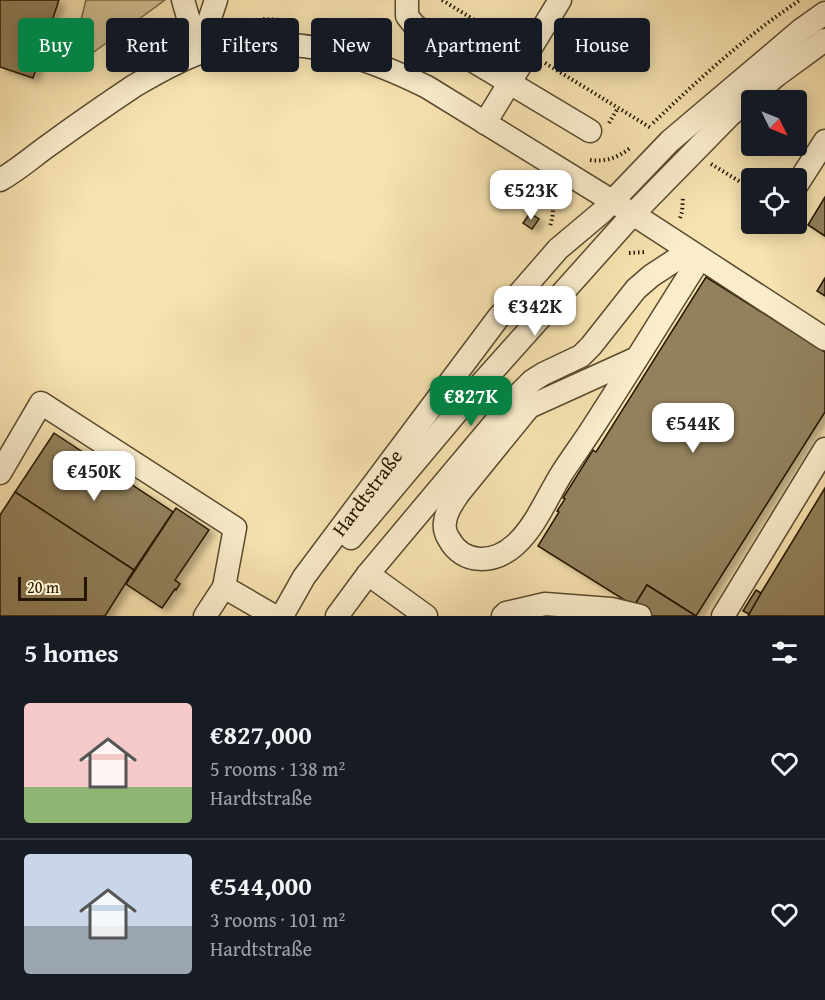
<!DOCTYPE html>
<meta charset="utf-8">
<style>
body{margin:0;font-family:"Gentium Book Plus",serif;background:#242831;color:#f1f3f6;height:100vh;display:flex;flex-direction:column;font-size:22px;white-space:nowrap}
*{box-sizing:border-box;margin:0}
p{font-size:20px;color:#9ea1a6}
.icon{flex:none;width:33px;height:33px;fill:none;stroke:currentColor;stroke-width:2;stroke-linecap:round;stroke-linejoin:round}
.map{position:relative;height:616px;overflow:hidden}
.details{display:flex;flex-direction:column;background:#171b24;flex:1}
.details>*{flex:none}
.hud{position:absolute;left:18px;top:18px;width:789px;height:54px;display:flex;gap:12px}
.needle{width:39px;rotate:133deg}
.fabs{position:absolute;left:741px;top:90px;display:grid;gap:12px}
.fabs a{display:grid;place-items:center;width:66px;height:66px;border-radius:6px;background:#171b24;box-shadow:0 3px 15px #0003;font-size:30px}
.scale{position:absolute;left:18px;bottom:15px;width:69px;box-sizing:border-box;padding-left:6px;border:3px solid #241602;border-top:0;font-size:16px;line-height:21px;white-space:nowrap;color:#241602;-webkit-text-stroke:4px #faedcc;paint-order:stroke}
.price{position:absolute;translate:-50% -51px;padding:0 14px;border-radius:12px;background:#fff;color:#222;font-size:20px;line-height:39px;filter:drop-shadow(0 2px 3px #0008)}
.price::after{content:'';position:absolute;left:50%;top:36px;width:18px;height:14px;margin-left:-9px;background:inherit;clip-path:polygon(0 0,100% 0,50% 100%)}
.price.active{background:#0b8043;color:#fff}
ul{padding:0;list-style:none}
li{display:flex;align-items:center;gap:18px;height:150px;padding:0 24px}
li+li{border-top:2px solid #363941}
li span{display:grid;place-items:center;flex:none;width:168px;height:120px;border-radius:6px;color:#555}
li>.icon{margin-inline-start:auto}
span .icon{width:72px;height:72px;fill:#fffc;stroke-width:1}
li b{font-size:26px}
h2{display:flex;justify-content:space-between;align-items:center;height:72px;padding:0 24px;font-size:26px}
.tag{padding:0 21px;border-radius:6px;background:#171b24;box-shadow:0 3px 15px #0003;font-size:21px;line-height:54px}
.tag.active{background:#0b8043;color:#fff}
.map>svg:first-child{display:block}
.green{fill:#d3c092;stroke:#7c6b4a;stroke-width:1.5}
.building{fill:#92815c;stroke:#241602;stroke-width:1.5;filter:url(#shadow)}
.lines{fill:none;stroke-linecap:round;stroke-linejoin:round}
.minor-casing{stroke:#59492e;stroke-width:25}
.path{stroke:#241602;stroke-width:4;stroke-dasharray:1.5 3;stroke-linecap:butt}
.minor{stroke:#faedcc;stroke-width:22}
.labels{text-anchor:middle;stroke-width:5;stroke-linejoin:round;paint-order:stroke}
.street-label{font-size:20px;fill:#241602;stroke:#faedcc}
</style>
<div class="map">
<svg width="825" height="616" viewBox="0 0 825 616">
<defs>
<filter id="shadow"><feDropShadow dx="6" dy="4" stdDeviation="3" flood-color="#0004"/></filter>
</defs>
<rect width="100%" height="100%" fill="#f7e3b0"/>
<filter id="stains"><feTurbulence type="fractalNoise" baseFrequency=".00333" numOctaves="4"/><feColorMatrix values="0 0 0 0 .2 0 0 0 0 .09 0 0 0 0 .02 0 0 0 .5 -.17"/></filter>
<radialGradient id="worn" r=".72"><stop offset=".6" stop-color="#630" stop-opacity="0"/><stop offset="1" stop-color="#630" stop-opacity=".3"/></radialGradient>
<path class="green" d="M86,0H165L68,71Z"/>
<g class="building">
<path d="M0,0H59L33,78L0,67Z"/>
<path d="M825,197V236L808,225Z"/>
<path d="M530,213L539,219L532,229L523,223Z"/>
<path d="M706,277L825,352V412L696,616L647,585L634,606L538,546L559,512L557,511L565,499L563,498L593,450L596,452Z"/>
<path d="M825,278V296L817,291Z"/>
<path d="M54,433L173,512L134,570L15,492Z"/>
<path d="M825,488V616H748L761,593Z"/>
<path d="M15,492L134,570L105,616H0V515Z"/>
<path d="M176,508L209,530L175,580L180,584L176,590L175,589L162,608L126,584Z"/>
<path d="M647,585L696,616H650L634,606Z"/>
<path d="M756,590L761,593L749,614L743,611Z"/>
</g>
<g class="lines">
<g class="minor-casing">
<g id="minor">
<path d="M183,0L192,31L202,52"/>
<path d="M407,0V16L415,26L590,131"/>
<path d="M213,48L207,27L216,0"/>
<path d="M485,123L560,0"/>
<path d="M0,180C16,171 30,159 45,148C74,127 104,106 134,86C156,73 187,55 212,49C226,45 242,44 257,44C321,42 370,59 427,87L633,214L825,339"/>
<path d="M796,186L825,141"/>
<path d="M637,358L529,407L459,493C453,502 446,511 445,522C444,528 446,535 449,539C463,565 494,564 515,545C536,526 547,497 562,473C573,456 585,440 595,424C631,369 665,313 700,258"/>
<path d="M0,473L41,403L235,528L224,587L274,616"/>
<path d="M351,538L472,394L633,214L729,116L777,75L825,40"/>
<path d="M368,574L426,616"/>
<path d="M205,616L224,587"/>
<path id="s1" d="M282,616L304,577L498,318L558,249L602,212L670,141L801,30L825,13"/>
<path d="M337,616L368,574L518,395L532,381L543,374L581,356L591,346L636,289L651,276L689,251"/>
<path d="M503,616L506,613L545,604L611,609L640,616"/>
<path d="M723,616L825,449"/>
</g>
</g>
<g class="path">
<path d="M442,0L510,42"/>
<path d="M263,19L282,20"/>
<path d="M325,25L354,26L386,21"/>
<path d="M545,63L651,128"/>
<path d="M609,123L618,108"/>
<path d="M653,123C700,78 746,36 800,0"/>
<path d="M590,160C605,162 618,158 630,148"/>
<path d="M711,164L752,189"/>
<path d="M543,186C554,198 555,212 550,226"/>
<path d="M680,218L682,212L683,197"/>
<path d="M629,253L645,252"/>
</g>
<use href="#minor" class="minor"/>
</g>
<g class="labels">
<g class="street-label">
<text dy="7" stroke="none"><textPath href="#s1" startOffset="150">Hardtstraße</textPath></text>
</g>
</g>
<rect width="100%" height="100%" filter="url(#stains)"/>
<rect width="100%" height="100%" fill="url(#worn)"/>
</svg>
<div class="fabs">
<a><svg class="needle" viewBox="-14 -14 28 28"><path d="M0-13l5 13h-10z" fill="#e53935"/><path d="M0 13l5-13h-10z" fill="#9ea1a6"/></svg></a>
<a><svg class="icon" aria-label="locate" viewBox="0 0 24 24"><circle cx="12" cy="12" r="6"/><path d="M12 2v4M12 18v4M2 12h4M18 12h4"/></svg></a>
</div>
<div class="scale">20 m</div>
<b class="price" style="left:531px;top:221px">€523K</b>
<b class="price" style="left:535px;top:337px">€342K</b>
<b class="price active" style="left:471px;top:427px">€827K</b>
<b class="price" style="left:693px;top:454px">€544K</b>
<b class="price" style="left:94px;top:502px">€450K</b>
<div class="hud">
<a class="tag active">Buy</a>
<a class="tag">Rent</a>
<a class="tag">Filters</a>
<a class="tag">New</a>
<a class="tag">Apartment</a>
<a class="tag">House</a>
</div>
</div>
<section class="details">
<h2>5 homes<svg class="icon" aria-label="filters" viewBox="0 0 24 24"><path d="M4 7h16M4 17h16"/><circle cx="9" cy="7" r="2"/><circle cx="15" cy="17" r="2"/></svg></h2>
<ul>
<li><span style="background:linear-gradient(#f6c9c9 70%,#8fb573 0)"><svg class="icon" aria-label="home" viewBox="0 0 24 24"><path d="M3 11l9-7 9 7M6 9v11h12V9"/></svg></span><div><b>€827,000</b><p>5 rooms · 138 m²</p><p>Hardtstraße</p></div><svg class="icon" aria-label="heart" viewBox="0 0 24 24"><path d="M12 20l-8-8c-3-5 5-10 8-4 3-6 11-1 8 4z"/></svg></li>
<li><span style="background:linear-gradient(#c9d6e8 60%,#9aa5b1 0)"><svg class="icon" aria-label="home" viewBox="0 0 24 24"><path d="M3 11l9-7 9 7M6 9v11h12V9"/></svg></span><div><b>€544,000</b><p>3 rooms · 101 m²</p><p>Hardtstraße</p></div><svg class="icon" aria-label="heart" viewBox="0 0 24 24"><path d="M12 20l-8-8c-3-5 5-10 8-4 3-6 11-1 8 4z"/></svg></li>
</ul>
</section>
